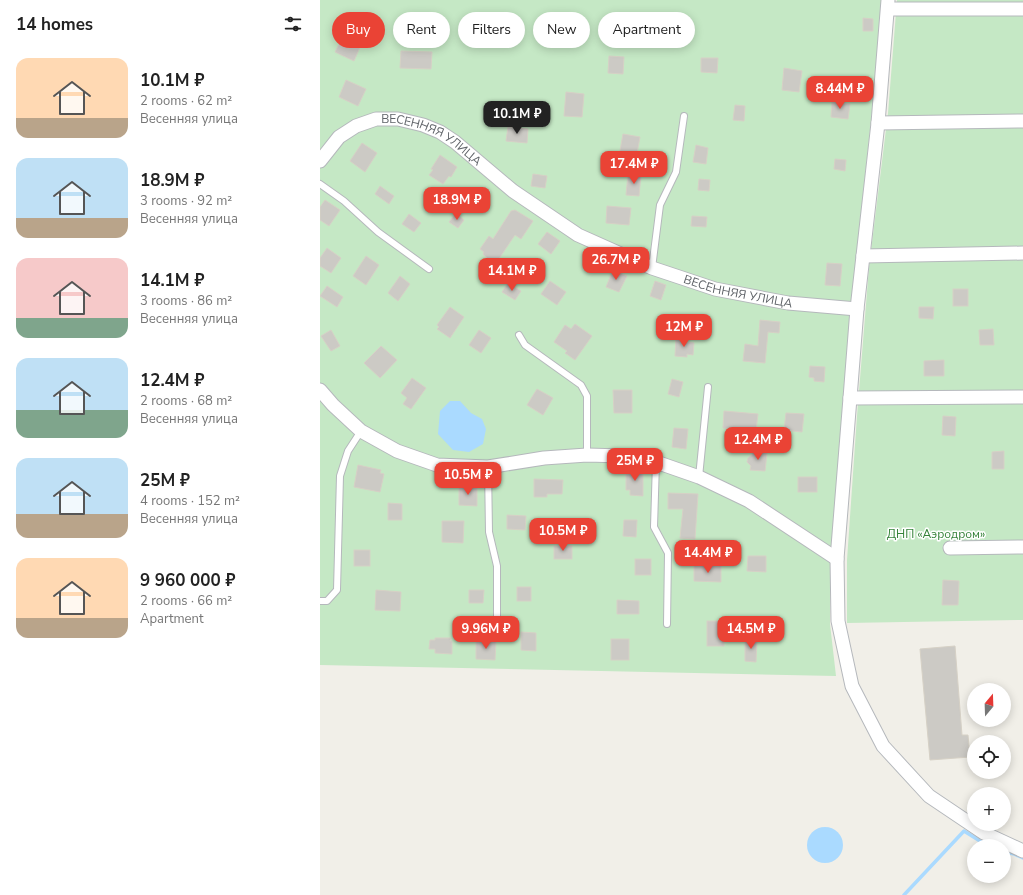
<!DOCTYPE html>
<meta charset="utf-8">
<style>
body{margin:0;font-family:"Nunito Sans",sans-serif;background:#f2f2f2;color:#222;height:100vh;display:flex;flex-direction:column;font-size:15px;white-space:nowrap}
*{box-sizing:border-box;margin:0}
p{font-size:13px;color:#767676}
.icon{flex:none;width:22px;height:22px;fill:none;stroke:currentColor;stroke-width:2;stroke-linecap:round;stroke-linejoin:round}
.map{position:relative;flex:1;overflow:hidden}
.side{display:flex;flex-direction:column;background:#fff;width:320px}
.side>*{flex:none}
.top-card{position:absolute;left:12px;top:12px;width:380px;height:36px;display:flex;gap:8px}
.needle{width:26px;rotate:19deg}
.fabs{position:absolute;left:647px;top:683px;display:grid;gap:8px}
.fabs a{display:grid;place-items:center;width:44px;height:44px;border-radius:50%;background:#fff;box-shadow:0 2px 10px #0003;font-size:20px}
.price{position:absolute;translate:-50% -34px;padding:0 9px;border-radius:8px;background:#ea4335;color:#fff;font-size:13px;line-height:26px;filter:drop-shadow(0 1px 2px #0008)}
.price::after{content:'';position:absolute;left:50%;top:24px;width:12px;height:9px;margin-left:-6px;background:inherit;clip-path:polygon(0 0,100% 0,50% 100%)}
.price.active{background:#222;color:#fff}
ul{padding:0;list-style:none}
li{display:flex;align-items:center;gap:12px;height:100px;padding:0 16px}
li span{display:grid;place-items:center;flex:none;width:112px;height:80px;border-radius:12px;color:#555}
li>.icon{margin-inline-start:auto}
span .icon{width:48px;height:48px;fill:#fffc;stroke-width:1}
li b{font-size:17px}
h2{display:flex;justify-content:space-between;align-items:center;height:48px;padding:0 16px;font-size:17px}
.pill{padding:0 14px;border-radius:18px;background:#fff;box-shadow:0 2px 10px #0003;font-size:14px;line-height:36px}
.pill.active{background:#ea4335;color:#fff}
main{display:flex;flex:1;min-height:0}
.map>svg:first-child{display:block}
.green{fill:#c5e8c5}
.water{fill:#aadaff}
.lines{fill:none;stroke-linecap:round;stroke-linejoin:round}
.stream{stroke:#aadaff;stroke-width:3.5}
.building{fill:#cccac5;stroke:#d6d1c6}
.lane-casing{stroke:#b5b8bc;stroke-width:8}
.street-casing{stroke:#b5b8bc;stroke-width:15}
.lane{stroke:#fff;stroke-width:6}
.street{stroke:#fff;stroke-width:13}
.labels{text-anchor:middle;stroke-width:3;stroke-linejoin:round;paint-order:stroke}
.street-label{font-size:12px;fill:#5f6368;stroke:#fff}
.park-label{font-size:12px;fill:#348238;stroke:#fff}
</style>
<main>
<section class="side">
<h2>14 homes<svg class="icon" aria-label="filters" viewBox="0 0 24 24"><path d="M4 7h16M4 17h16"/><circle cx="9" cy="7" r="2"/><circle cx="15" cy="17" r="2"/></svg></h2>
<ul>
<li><span style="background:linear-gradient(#ffd9b3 75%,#b9a48a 0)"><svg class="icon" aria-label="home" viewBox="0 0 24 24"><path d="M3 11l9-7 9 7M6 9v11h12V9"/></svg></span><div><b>10.1M ₽</b><p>2 rooms · 62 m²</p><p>Весенняя улица</p></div></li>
<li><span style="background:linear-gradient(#bfe0f5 75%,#b9a48a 0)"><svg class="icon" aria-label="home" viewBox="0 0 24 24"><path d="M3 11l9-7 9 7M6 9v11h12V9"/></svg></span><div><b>18.9M ₽</b><p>3 rooms · 92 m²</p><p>Весенняя улица</p></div></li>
<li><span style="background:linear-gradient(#f6c9c9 75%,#7fa58c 0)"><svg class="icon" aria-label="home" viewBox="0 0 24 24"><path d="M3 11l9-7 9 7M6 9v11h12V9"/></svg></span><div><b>14.1M ₽</b><p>3 rooms · 86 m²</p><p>Весенняя улица</p></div></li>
<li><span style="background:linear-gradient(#bfe0f5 65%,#7fa58c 0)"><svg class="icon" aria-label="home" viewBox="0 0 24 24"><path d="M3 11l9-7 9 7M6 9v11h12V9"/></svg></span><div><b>12.4M ₽</b><p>2 rooms · 68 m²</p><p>Весенняя улица</p></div></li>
<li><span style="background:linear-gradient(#bfe0f5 70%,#b9a48a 0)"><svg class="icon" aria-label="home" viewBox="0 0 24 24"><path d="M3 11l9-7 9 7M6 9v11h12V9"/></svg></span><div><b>25M ₽</b><p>4 rooms · 152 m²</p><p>Весенняя улица</p></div></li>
<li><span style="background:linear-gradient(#ffd9b3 75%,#b9a48a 0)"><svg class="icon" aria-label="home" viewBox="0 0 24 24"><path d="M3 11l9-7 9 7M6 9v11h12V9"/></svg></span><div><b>9 960 000 ₽</b><p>2 rooms · 66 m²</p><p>Apartment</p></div></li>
</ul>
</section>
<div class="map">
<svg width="703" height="895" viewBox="0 0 703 895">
<rect width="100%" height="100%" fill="#f1efe8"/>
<g class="green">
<path d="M0,0H563L552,112L532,295L510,565V624L516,676L0,665Z"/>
<path d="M577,0H703V620L527,623V560L537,416L549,267L568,113Z"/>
</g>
<g class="water">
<path d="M130,401H140L151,413L162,419L166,429L163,444L149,452L133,450L118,434L120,411Z"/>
<circle cx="505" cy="845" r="18"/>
</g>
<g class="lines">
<g class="stream">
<path d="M684,851L694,854L703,858"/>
<path d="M584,895L644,831L668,846"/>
</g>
</g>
<g class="building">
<path d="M543,18L553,19V31H543Z"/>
<path d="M23,36L32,40L34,36L43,40L34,61L15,52Z"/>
<path d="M81,51L112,52L111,69L80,68Z"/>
<path d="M289,56L304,57L303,74L288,73Z"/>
<path d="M381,58H398L397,73L381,72Z"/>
<path d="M464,68L482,71L479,92L462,90Z"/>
<path d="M26,80L46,89L38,106L19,97Z"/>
<path d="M246,92L264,94L262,117L244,116Z"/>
<path d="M512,102L530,104L528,119L511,117Z"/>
<path d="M415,105L425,106L424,121L413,120Z"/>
<path d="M188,127L208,129L207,143L186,141Z"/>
<path d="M303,134L320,137L316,159L299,156Z"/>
<path d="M42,143L57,153L45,172L30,161Z"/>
<path d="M376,145L388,148L386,164L373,162Z"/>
<path d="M120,155L137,167L131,177L129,176L123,184L109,175L113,170L111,169Z"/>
<path d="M515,159L526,160L525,171L514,169Z"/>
<path d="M213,174L227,176L225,188L211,186Z"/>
<path d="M308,174L321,175L319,196L306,195Z"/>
<path d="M379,179L390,180L389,191L378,190Z"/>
<path d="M60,186L74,196L69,204L55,194Z"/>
<path d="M5,200L20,210L9,226L0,220V207Z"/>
<path d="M287,206L311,208L309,225L286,223Z"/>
<path d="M195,210L213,221L201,239L195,235L174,266L165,260L167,258L163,254L164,252L160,249L169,236L173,239L191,211Z"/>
<path d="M136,213L144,220L138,228L129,222Z"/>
<path d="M89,214L101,223L94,232L82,224Z"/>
<path d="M372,216L387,217L386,227L371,226Z"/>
<path d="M227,232L240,241L231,254L218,244Z"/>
<path d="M7,248L21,258L11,273L0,266V258Z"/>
<path d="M46,256L59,265L46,285L33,276Z"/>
<path d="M507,263L522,264L520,286L505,285Z"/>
<path d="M293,270L307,276L299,292L286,287Z"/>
<path d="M80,276L90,284L78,301L68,293Z"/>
<path d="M230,281L246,292L237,305L221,294Z"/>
<path d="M335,281L346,285L341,300L330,296Z"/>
<path d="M188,283L201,291L195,300L182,292Z"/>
<path d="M7,286L23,297L17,307L0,296Z"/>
<rect x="633" y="289" width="15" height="17"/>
<path d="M130,307L144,317L130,338L117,329L119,327L117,325Z"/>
<path d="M599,307H614L613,319L599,318Z"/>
<path d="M440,320L460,322L459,333L448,332L445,363L423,361L425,344L438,346Z"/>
<path d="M255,324L272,336L255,360L245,353L247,351L234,342L245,325L251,329Z"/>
<path d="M673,329L674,345H660L659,330Z"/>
<path d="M11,330L20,346L11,351L1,336Z"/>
<path d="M159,330L171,338L161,353L149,345Z"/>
<path d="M356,338L367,339V342L374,343L373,355L367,354V357L355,356Z"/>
<path d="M61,346L77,360L60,378L44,363Z"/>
<path d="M624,360V376H604V361Z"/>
<path d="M490,366L505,367L504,382L494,381V378L489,377Z"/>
<path d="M92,378L106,388L91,409L83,404L87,398L81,393Z"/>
<path d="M352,379L363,382L359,397L348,394Z"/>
<path d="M217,389L233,398L223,415L207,405Z"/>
<path d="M293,390H312V413H294Z"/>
<path d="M404,411L438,414L436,430L403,428Z"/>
<path d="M466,413L484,414L482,432L464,430Z"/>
<path d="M623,416L636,417L635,436L622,435Z"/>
<path d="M354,428L368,429L366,449L352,447Z"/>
<path d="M432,451L447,453L445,471L430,470L431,466L427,462L428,458L432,455Z"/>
<path d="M684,451V469H672V452Z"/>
<path d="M38,465L61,470L60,473L64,474L60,492L34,487Z"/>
<path d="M311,468L323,469V496L310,495V490H306V474H311Z"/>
<rect x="478" y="477" width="19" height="15"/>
<path d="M214,479L243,480L242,494H227V497H214Z"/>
<path d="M139,487L157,488V506L139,505Z"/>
<path d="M348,493L378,494L375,539L360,538L363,509H348Z"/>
<path d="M68,503L82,504V520H68Z"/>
<path d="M187,515L206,516L205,530L187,529Z"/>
<path d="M304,520H317L316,537L303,536Z"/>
<path d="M122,521H144L143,543L122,542Z"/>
<rect x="234" y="546" width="18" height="13"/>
<rect x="34" y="550" width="16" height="16"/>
<path d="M428,556H446V572L427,571Z"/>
<rect x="315" y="559" width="16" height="16"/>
<path d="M374,565L401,566V582L374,581Z"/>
<path d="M623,580L639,581L638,605H622Z"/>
<rect x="197" y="587" width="14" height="14"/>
<path d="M56,590L81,592L80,611L55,610Z"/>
<path d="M149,590H164L163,603H149Z"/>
<path d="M297,600L319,601V614H297Z"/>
<rect x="387" y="621" width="17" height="25"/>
<path d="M201,632L216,633V651L201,650Z"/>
<path d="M115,638H131L130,641H132V654L115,653V649H109L110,640H115Z"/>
<path d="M425,638L437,639L436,662L425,661Z"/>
<rect x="291" y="639" width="18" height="21"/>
<path d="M156,641H176L175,660L156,659Z"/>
<path d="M635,646L642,735H648L650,757L610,760L600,649Z"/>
</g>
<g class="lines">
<g class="lane-casing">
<g id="lane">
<path d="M0,184L24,201L58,232L109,269"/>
<path d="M332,268L340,205L356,172L364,116"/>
<path d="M199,335L205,345L261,385L267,396V455"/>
<path d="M336,462L334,527L348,553L347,624"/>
<path d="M168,467L169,532L177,566V617"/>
<path d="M379,477L388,387"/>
<path d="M0,601H7L17,590L20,476L28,451L41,431"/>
</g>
</g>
<g class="street-casing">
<g id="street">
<path d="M568,0L558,123L537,309L530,398L517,559L518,621L532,686L563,746L609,796L664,833L703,851"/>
<path d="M568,9H703"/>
<path d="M558,123L703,121"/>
<path id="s1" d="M0,161L19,137L36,126L56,119H78L103,125L120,132L135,142L193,191L258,235L332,268L395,289L468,303L537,309"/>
<path d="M543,256L703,253"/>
<path d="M0,390L13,405L41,431L77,451L117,465L168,467L224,458L267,455L303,456L336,462L379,477L429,501L517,559"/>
<path d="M530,398L703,397"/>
<path d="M630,548L703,547"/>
</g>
</g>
<use href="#lane" class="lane"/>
<use href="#street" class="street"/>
</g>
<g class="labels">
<g class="street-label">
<text dy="4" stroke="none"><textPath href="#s1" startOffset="133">ВЕСЕННЯЯ УЛИЦА</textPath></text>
<text dy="4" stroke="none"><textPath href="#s1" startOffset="481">ВЕСЕННЯЯ УЛИЦА</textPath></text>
</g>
<g class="park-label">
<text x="616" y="538">ДНП «Аэродром»</text>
</g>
</g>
</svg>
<div class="fabs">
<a><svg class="needle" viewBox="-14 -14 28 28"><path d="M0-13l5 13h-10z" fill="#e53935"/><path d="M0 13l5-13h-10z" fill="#767676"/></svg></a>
<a><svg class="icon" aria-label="locate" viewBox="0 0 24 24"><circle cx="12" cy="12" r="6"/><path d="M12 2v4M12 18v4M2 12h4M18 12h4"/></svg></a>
<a>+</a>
<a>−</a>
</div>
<b class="price" style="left:520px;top:110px">8.44M ₽</b>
<b class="price active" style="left:197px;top:135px">10.1M ₽</b>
<b class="price" style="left:314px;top:185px">17.4M ₽</b>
<b class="price" style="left:137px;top:221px">18.9M ₽</b>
<b class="price" style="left:296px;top:281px">26.7M ₽</b>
<b class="price" style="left:192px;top:292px">14.1M ₽</b>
<b class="price" style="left:364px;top:348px">12M ₽</b>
<b class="price" style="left:438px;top:461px">12.4M ₽</b>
<b class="price" style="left:315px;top:482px">25M ₽</b>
<b class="price" style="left:148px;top:496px">10.5M ₽</b>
<b class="price" style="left:243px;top:552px">10.5M ₽</b>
<b class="price" style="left:388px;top:574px">14.4M ₽</b>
<b class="price" style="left:166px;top:650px">9.96M ₽</b>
<b class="price" style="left:431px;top:650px">14.5M ₽</b>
<div class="top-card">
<a class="pill active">Buy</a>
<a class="pill">Rent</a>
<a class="pill">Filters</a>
<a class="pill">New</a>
<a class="pill">Apartment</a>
</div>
</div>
</main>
